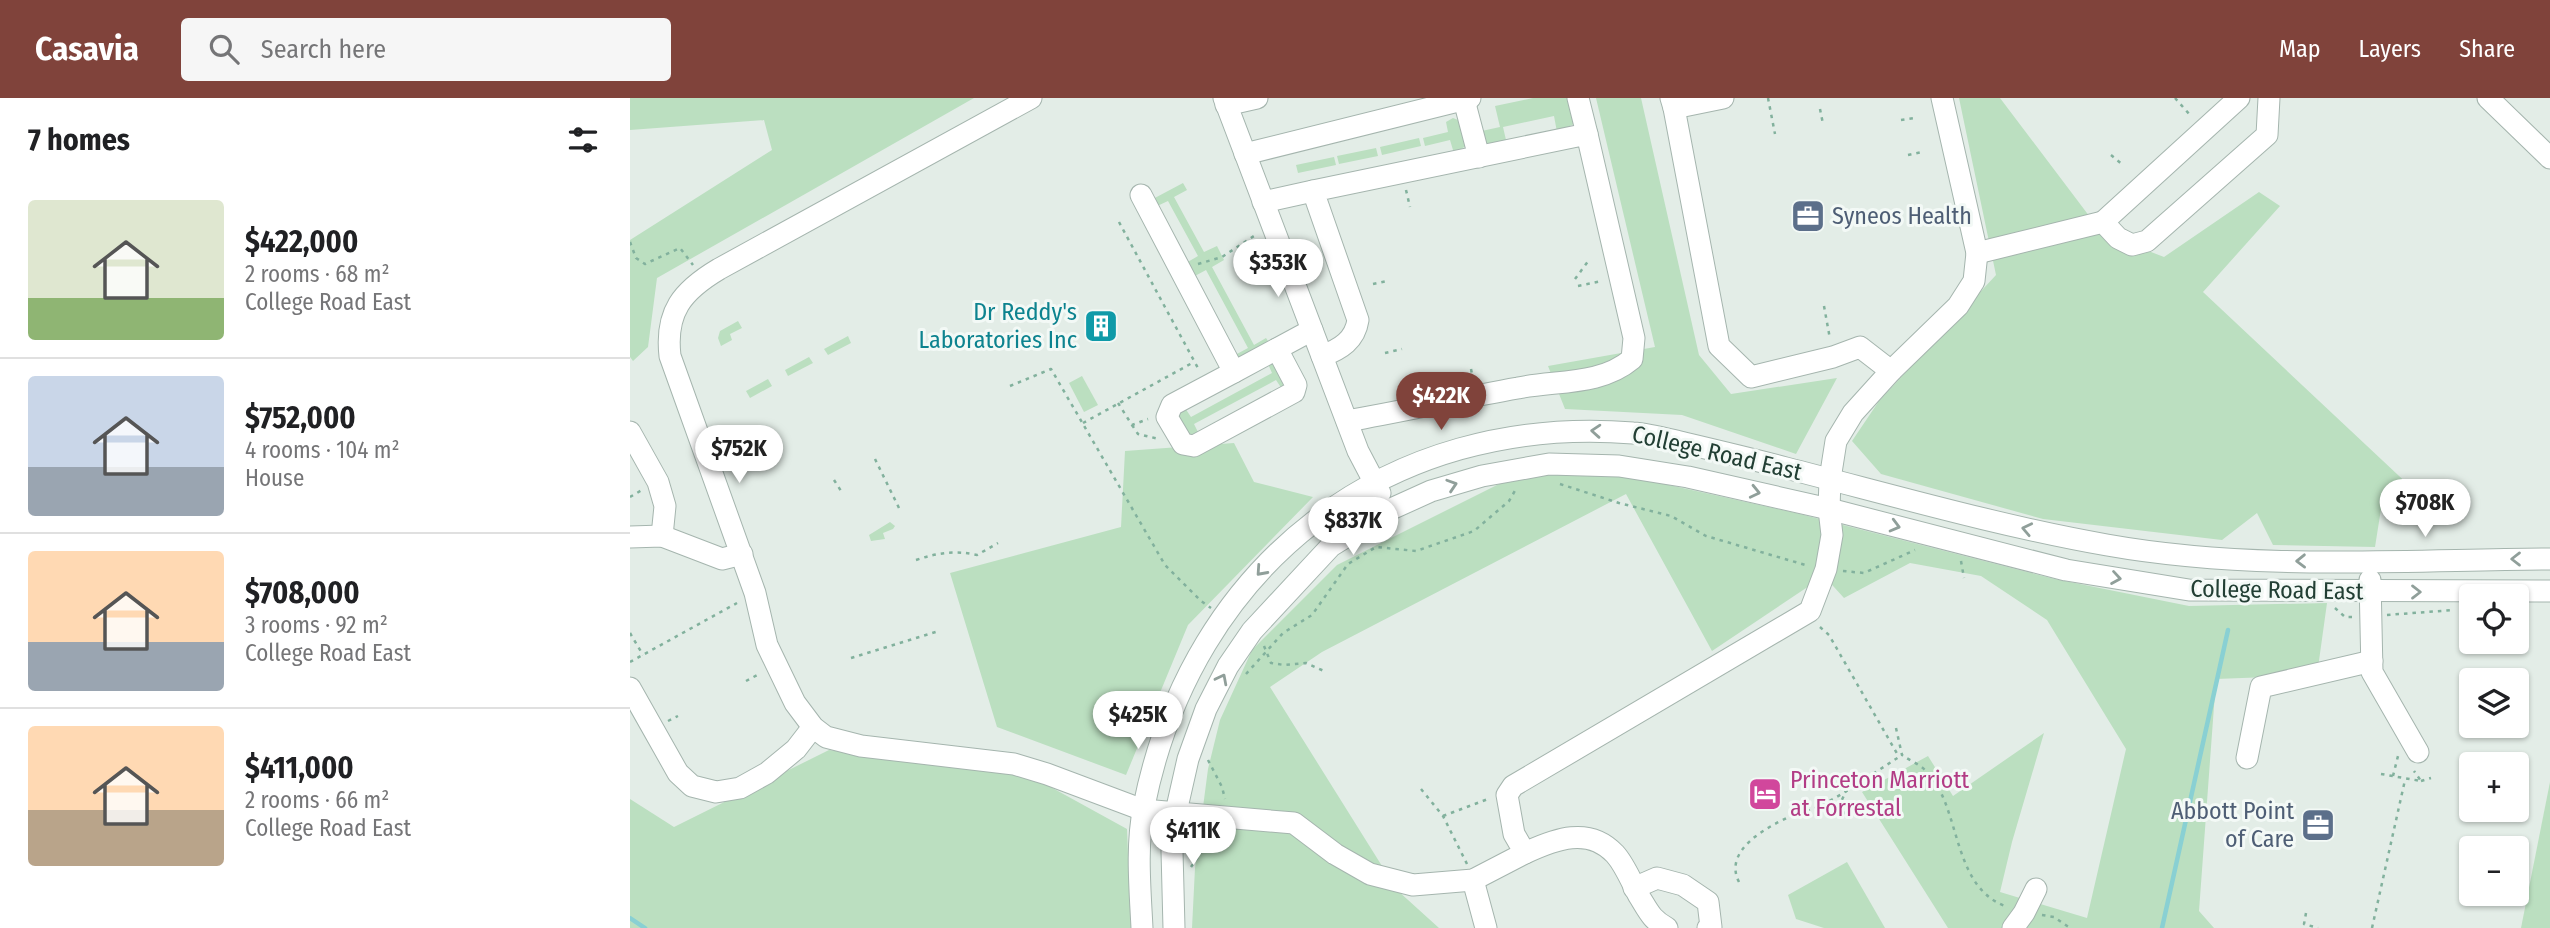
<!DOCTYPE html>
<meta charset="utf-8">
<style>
body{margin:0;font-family:"Fira Sans Condensed",sans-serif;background:#f6f6f6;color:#202124;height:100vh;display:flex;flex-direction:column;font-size:26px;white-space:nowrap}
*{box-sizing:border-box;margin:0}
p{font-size:23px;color:#757577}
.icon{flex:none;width:38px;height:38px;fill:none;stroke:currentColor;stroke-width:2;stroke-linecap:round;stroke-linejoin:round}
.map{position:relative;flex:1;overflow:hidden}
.side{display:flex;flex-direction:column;background:#fff;width:630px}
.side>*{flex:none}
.fabs{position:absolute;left:1829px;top:486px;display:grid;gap:14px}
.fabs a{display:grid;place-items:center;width:70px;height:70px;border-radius:7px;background:#fff;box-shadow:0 2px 5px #0004;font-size:35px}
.price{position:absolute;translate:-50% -60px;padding:0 16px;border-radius:24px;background:#fff;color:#222;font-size:23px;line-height:46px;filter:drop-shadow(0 2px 4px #0008)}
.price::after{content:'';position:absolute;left:50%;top:42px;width:21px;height:16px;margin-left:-10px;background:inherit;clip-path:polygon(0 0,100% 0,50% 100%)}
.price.on{background:#80433b;color:#fff}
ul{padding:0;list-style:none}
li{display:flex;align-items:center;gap:21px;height:175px;padding:0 28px}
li+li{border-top:2px solid #e0e0e0}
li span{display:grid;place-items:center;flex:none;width:196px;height:140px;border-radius:7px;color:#555}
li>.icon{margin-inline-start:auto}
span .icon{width:84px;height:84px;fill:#fffc;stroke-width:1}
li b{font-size:30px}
h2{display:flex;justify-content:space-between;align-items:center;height:84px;padding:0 28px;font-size:30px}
header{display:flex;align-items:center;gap:42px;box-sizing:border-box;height:98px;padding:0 35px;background:#80433b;color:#fff}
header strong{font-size:33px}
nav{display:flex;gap:38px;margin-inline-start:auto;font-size:24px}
.search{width:490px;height:63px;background:#f6f6f6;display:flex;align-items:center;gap:18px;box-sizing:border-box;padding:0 24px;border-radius:7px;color:#757577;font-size:26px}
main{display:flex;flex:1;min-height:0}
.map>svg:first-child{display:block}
.green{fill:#bbdfc0}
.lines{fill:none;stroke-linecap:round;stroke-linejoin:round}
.stream{stroke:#89d0d3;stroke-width:4.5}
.minor-casing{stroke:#a5b5ae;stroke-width:23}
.path{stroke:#82b19d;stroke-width:2.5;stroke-dasharray:3.5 5;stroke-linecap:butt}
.minor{stroke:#fff;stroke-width:21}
.oneway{stroke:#909f9a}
.labels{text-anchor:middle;stroke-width:6;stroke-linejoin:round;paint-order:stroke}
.service-label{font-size:24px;fill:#4e5e75;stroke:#f3f9f6;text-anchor:start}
.culture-label{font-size:24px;fill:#0d838f;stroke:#f3f9f6;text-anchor:end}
.street-label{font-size:24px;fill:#223f34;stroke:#f3f9f6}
.hotel-label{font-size:24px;fill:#b23c85;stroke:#f3f9f6;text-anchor:start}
</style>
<header>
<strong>Casavia</strong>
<div class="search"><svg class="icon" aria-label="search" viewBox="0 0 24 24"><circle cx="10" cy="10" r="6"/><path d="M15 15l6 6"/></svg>Search here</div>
<nav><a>Map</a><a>Layers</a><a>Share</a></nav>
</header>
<main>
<section class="side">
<h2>7 homes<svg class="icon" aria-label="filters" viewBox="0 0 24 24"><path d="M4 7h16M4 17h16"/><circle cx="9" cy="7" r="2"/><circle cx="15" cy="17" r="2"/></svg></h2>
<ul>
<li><span style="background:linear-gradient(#dfe7d0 70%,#8fb573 0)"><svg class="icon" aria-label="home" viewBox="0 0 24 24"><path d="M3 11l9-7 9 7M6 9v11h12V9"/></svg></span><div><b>$422,000</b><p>2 rooms · 68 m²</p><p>College Road East</p></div></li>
<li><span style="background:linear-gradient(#c9d6e8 65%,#9aa5b1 0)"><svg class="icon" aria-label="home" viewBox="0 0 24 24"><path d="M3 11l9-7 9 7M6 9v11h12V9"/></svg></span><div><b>$752,000</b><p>4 rooms · 104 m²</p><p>House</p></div></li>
<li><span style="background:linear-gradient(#ffd9b3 65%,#9aa5b1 0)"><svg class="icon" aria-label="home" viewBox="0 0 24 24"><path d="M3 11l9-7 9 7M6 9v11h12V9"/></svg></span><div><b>$708,000</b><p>3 rooms · 92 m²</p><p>College Road East</p></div></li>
<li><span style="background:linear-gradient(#ffd9b3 60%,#b9a48a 0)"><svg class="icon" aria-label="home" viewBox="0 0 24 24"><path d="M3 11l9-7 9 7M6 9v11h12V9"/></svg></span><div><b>$411,000</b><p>2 rooms · 66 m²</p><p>College Road East</p></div></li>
</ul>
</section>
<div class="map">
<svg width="1920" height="830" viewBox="0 0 1920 830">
<rect width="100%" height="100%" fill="#e3ede7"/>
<g class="green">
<path d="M0,0H344L27,180L18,249L3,263L0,259V142L142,52L134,22L0,32Z"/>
<path d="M903,0H940L944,26L927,34L924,18L873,29L876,42L855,47L847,34L870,29L865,8Z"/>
<path d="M966,0H1011L1069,257L1101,296L1207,280L1166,356L1052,317L935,311L918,268L1025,249Z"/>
<path d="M1329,0H1370L1472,135L1534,159L1629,94L1650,108L1573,194L1800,407L1751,411L1745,449L1643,447L1627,415L1592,442L1413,421L1251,376L1222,343L1249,303L1366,177Z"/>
<path d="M823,20L833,24L836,48L826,54L823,52L820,42L795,48L793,40L818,34L816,24Z"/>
<path d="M789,40L791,48L752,57L750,49Z"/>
<path d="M746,50L748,58L709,66L707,58Z"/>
<path d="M704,59L706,67L668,75L666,67Z"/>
<path d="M553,85L557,92L544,99L574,154L587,148L594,162L582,169L624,247L636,240L640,246L609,263L605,257L618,250L576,172L563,179L556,165L568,158L538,103L525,109L521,102Z"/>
<path d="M108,223L112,230L100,236L102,242L91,248L88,240L90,233Z"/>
<path d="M218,238L221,245L198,257L194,251Z"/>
<path d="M179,259L183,265L158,278L155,272Z"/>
<path d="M644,262L658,288L652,291L646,282L564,326L569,336L561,340L547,315L555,310L561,319L642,275L638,266Z"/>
<path d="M452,278L468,307L454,314L439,285Z"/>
<path d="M138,281L142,288L120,300L116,293Z"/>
<path d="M604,345L624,384L683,399L558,527L496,677L367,629L320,475L491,429L495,353Z"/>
<path d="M893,374L989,376L1166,415L1425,481L1559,508L1697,505L1687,577L1586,581L1569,813L1584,830H1318L1232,694L1298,658L1323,698L1414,635L1382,744L1370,794L1457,820L1496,651L1417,522L1351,478L1280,465L1214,500L1194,478L1082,553L996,396L692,554L640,589L767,792L809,830H562L565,770L578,671L590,622L622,552L707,467Z"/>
<path d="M260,424L265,428L263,431L253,435L255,441L241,443L239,437Z"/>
<path d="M199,652L397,676L497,731L501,830H0V701L44,729Z"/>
<path d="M1920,684V830H1891Z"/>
<path d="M1217,764L1255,830H1194L1166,821L1158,797Z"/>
</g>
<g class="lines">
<g class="stream">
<path d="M0,820L15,830"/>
<path d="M1532,830L1598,532"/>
</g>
<g class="minor-casing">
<g id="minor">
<path d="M401,0L89,171C52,193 35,214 40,258L125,495L137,547L165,605L183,629L196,639L231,648L384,666L417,676L513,712L664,725L705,756L740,776L783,787L843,782L895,755L884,736L877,697L883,688L1180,513L1196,471L1202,437L1199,411L1200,381L1206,343L1223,315L1261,273L1328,208L1344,183L1347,155L1312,0"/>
<path d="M594,0L728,353L750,395"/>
<path d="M948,0L957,36"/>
<path d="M1041,0L1044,10L1093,0"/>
<path d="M1858,0L1920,60"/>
<path d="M834,2L849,59"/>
<path d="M596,7L627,0"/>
<path d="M1044,10L1089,248L1121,279L1203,259L1230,249L1261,273"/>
<path d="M615,56L840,0"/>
<path d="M511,97L604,274L682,232"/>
<path d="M633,104L683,93"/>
<path d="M1473,124L1609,0"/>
<path d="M1347,155L1473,124L1488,140L1502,147L1517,143L1637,37L1639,0"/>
<path d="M692,258C711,251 725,242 728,222L683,93L957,36L1004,240L1002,261C970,288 926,282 888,290C831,300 774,313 717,323"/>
<path d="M604,274L542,307L537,319L553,346L564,348L664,294L666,287L647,251"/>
<path d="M0,334L28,384L35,408L32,438"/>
<path d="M0,439L32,438L92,461L112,456"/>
<path d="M1740,482L1742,574L1788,654"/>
<path d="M0,590L48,675L62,688L86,694L110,690L137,675L166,651L183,629"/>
<path d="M1617,660L1631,589L1742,563"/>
<path d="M895,755C925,741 959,728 985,756C995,767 1002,785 1009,798C1019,814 1021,821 1037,830"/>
<path d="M843,782L856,830"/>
<path d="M1004,790L1027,780L1053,787L1078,804L1081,829L1078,830"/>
<path d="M512,830C510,790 506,748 514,708C562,467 757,315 1003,335C1020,336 1037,341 1054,345C1088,353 1122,361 1156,370C1262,397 1369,428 1477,447C1623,473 1773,462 1920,461"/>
<path d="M544,830L542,753L546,714L558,661L576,611L598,568L622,533L701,448L759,412L801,393L852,378L919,366L989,368L1058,379L1199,411L1436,472L1559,492L1920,493"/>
<path d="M1383,830L1394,815L1406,791"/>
</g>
</g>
<g class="path">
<path d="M1138,0L1145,36"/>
<path d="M1545,0L1561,18"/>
<path d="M1190,11L1193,26"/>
<path d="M1271,22L1285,20"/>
<path d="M1278,57L1292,54"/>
<path d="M1481,57L1493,67"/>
<path d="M776,92L780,109"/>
<path d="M489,124L569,272"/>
<path d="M0,144L6,160L15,166L50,150L63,167"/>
<path d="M568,166L592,159L627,136"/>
<path d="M945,181L959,162"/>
<path d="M743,186L757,183"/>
<path d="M948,188L972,183"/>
<path d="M1194,208L1200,241"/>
<path d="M755,255L772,251"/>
<path d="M841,271L843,281"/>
<path d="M821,285L829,274"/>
<path d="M380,288L421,271L535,467L571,503L581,510"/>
<path d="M488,305L502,327L518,321"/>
<path d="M453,325L564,264"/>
<path d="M502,327L508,336L529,341"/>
<path d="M245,361L269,410"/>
<path d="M204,382L213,396"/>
<path d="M930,386L989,405L1041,418L1076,438L1179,468"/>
<path d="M0,399L12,392"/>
<path d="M286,462C307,455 325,452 347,457L368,445"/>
<path d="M1331,463L1334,480"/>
<path d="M1213,473L1234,475L1285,452"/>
<path d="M1705,510L1715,519H1722"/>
<path d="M1757,517L1824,512"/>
<path d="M1190,529L1199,537L1269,659"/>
<path d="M0,535L13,557"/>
<path d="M634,548L641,565L654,567L676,565L694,573"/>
<path d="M221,560L309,533"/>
<path d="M0,564L107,505"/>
<path d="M616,576L653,535L682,517L718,466L746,449L786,453L844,433L879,403L886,391"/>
<path d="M116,583L131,575"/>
<path d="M38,623L48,618"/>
<path d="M1266,630L1272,657C1279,662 1289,666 1295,672C1332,707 1320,787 1375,808"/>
<path d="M578,662L592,689L595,701"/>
<path d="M1751,676L1791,683L1784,673"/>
<path d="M1763,678L1768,658"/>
<path d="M1791,683L1801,680"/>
<path d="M791,691L813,718L837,766"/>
<path d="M1215,716L1209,708L1217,691"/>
<path d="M813,718L858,701"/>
<path d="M561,769L583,737"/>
<path d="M1109,784C1093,753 1135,730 1159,719C1167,715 1177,714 1185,710C1214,697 1242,676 1269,659"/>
<path d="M1676,815L1674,826L1688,830"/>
<path d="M1412,817L1424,819L1440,830"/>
<path d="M1742,830L1775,682"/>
</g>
<use href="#minor" class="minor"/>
</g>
<defs><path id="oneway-chevron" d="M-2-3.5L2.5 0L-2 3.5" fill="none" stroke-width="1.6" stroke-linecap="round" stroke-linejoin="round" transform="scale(1.75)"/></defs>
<g class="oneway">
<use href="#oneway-chevron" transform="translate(966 333) rotate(-176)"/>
<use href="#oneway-chevron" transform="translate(822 387) rotate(-18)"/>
<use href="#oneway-chevron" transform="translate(1125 394) rotate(13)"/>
<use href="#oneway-chevron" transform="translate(1265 428) rotate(15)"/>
<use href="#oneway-chevron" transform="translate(1397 431) rotate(-168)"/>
<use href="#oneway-chevron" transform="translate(1886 461) rotate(180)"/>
<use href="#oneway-chevron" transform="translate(1671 463) rotate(179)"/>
<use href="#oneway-chevron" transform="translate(631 473) rotate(132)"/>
<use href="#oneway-chevron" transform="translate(1486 480) rotate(9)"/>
<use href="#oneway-chevron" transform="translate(1786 494)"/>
<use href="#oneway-chevron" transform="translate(592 581) rotate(-63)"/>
</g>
<defs>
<g id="office-square" transform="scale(1.75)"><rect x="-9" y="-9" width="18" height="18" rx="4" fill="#5c6f8a" stroke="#f3f9f6"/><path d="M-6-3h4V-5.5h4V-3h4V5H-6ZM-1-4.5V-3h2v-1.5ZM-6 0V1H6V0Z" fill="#fff"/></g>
<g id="building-square" transform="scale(1.75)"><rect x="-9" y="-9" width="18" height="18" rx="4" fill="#0f9aa8" stroke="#f3f9f6"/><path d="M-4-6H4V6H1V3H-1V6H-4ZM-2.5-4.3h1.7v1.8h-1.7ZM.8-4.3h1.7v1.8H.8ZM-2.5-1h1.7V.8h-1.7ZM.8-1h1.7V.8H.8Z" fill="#fff"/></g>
<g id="hotel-square" transform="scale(1.75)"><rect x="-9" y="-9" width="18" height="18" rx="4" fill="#d1479c" stroke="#f3f9f6"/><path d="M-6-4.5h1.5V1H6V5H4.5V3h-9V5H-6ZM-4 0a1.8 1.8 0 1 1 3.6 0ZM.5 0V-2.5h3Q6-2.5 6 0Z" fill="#fff"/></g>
</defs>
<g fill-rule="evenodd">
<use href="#office-square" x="1178" y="118"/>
<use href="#building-square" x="471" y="228"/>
<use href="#hotel-square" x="1135" y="696"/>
<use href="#office-square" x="1688" y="727"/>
</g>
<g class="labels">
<g class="service-label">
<text x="1202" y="126">Syneos Health</text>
<text x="1664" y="721" text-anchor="end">Abbott Point<tspan x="1664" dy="28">of Care</tspan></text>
</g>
<g class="culture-label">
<text x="447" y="222">Dr Reddy's<tspan x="447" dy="28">Laboratories Inc</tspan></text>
</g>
<g class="street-label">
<text transform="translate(1087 355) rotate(13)" y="8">College Road East</text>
<text transform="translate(1647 492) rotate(1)" y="8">College Road East</text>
</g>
<g class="hotel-label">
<text x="1160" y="690">Princeton Marriott<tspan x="1160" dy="28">at Forrestal</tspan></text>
</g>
</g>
</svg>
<div class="fabs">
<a><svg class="icon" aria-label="locate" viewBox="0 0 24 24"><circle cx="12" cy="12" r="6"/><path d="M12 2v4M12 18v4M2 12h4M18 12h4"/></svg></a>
<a><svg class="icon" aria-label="layers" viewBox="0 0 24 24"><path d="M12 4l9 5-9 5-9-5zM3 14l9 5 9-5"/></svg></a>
<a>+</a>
<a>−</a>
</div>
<b class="price" style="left:648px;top:201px">$353K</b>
<b class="price on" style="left:811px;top:334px">$422K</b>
<b class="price" style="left:109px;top:387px">$752K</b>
<b class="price" style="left:1795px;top:441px">$708K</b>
<b class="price" style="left:723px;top:459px">$837K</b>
<b class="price" style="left:508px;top:653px">$425K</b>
<b class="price" style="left:563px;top:769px">$411K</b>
</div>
</main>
